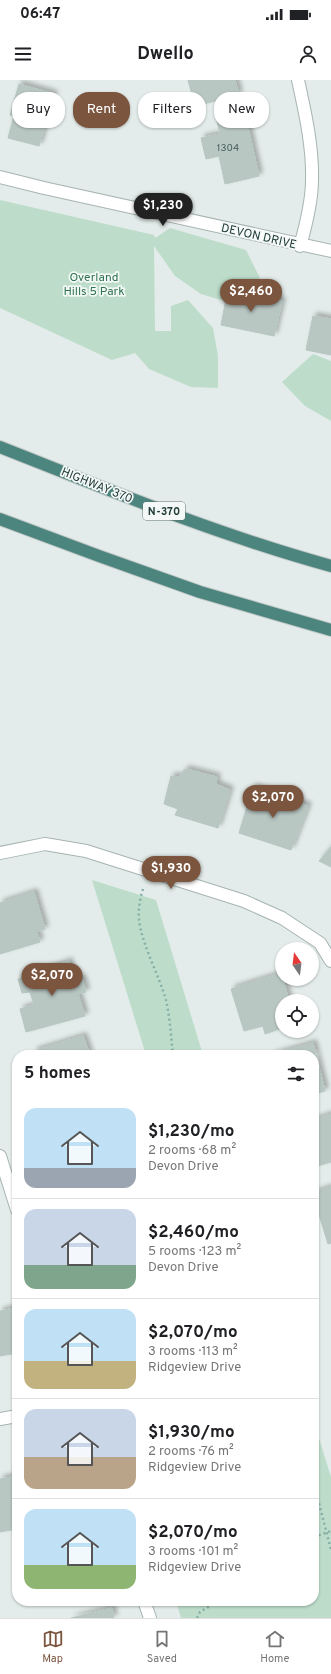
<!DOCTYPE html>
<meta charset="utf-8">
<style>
body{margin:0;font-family:Overpass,sans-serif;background:#f6f6f6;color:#202124;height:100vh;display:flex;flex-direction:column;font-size:15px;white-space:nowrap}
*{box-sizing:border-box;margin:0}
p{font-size:13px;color:#757577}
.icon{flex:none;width:22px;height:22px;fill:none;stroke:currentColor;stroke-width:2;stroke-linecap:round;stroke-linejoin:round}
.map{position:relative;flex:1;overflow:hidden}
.details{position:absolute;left:12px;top:970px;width:307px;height:556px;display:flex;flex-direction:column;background:#fff;border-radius:16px;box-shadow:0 1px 3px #0004}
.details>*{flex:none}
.banner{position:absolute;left:12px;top:12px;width:307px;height:36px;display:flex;gap:8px}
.needle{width:26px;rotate:346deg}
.fabs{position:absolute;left:275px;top:862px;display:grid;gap:8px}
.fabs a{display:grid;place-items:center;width:44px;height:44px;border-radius:50%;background:#fff;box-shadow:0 1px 3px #0004;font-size:20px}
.price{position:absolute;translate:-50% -34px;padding:0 9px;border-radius:14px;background:#7c553f;color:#fff;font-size:13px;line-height:26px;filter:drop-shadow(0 1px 2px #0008)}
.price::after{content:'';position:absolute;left:50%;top:24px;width:12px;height:9px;margin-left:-6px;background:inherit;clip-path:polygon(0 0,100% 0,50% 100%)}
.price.selected{background:#222;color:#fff}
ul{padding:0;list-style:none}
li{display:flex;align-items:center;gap:12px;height:100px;padding:0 12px}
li+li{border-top:1px solid #e0e0e0}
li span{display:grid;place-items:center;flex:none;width:112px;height:80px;border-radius:12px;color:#555}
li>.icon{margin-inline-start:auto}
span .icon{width:48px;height:48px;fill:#fffc;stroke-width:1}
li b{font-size:17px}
h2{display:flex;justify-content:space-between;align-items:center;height:48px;padding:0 12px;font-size:17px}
.tag{padding:0 14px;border-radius:16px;background:#fff;box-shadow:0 1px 3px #0004;font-size:14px;line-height:36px}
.tag.selected{background:#7c553f;color:#fff}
.status{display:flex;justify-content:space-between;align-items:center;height:28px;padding:0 20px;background:#fff;direction:ltr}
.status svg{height:11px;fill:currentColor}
header{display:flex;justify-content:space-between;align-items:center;height:52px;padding:0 12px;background:#fff;font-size:18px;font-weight:700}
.dock{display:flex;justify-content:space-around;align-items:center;height:56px;border-top:1px solid #e0e0e0;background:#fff;font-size:11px;color:#757577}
.dock a{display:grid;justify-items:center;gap:2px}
.dock .selected{color:#7c553f}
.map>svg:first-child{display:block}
.green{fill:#bdddca}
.building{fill:#b9c7c3;stroke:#b6c6c1;filter:url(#shadow)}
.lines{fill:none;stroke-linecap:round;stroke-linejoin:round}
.minor-casing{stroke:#a6b4b2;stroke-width:14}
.trunk-casing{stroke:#c1c9c8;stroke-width:14}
.path{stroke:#85afa7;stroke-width:2.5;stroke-dasharray:2 3;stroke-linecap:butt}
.minor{stroke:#fff;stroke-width:12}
.trunk{stroke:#4c847e;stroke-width:12}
.labels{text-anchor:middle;stroke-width:3.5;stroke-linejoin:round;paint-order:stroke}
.number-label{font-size:10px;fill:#48605c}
.shield{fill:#f4f9f7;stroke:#627573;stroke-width:1}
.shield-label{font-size:11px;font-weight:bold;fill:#233d3a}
.street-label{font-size:12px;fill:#233d3a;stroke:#f4f9f7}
.park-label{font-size:12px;fill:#2f7352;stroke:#f4f9f7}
</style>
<div class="status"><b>06:47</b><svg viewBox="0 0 49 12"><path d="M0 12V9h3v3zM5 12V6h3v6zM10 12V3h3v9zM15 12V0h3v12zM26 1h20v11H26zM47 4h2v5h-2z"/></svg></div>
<header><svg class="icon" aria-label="menu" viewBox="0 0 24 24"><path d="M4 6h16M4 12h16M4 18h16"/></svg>Dwello<svg class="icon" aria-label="person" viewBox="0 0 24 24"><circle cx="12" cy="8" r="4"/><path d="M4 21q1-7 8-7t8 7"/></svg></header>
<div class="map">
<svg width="331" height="1538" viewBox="0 0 331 1538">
<defs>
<filter id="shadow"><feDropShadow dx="3.5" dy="-3.5" stdDeviation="2" flood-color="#0004"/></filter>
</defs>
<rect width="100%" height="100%" fill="#e3ecea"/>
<g class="green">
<path d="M0,120L154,155L155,158L170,148L246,170L260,198L245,209L221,220L201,214L175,196L154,166L155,251H171V226L188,220L213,248L218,276V308L191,307L149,289L135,273L112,280L0,228Z"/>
<path d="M313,274L331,281V341L305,326L282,302Z"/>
<path d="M92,800L156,820L203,975H146Z"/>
<path d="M314,1342L331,1397V1538H181L176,1521H314Z"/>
</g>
<g class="building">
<path d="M188,0H235L239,15L195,26Z"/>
<path d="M19,4L54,14L39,66L8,58L14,36L10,35Z"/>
<path d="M245,34L259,96L225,104L219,76L206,79L201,58L220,54L217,41Z"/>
<path d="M228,209L282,221L274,256L221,245Z"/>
<path d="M313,236L331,239V275L306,270Z"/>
<path d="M186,689L217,697L216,704L230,710L218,748L175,735L178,729L164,724L171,696L179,697Z"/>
<path d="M253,707L308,726L291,770L239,753Z"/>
<path d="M331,767V787L319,781Z"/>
<path d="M34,812L45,849L37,852L40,862L0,874V823Z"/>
<path d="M69,881L73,901L82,898L86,912L78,914L85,936L26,952L20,929L34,925L30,912L22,913L18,899Z"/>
<path d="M282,893V899H283L289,921H282V948L265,954L263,946L244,951L231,909Z"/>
<path d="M83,956L90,975H35L34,971Z"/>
<path d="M313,963L325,1011L314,1014V975H271Z"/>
<path d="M331,1034V1082L314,1087V1040Z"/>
<path d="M331,1107V1163L328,1164L314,1118V1113Z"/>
<path d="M15,1228L17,1238V1273L0,1276V1231Z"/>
<path d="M17,1396V1449L0,1452V1399Z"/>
<path d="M112,1528L114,1538H71Z"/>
</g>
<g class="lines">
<g class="minor-casing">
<g id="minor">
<path d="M298,0C305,32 313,67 312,100C312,122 306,145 300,166"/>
<path d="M0,97L44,108L331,171"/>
<path d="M0,773L45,764L86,771L244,821L282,838L320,863L331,881"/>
<path d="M0,1076L17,1130"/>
<path d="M0,1339L17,1336"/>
<path d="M144,1521L150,1538"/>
</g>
</g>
<g class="trunk-casing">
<g id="trunk">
<path d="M0,367C109,410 218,455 331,486"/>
<path d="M0,439L99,476L200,512L331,550"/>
</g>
</g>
<g class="path">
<path d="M143,809C140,819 138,829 139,839C141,863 159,895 166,920C170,938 171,957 173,975"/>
<path d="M314,1404L331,1470"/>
<path d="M314,1457L331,1451"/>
<path d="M197,1538L200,1532L218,1521"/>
</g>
<use href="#minor" class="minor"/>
<use href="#trunk" class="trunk"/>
</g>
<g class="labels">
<g class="number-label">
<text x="228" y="71">1304</text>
</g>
<rect class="shield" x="143" y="422" width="42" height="18" rx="3"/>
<g class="shield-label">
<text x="164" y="435">N-370</text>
</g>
<g class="street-label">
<text transform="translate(259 156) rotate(13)" y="4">DEVON DRIVE</text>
<text transform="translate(97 405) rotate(22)" y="4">HIGHWAY 370</text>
</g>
<g class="park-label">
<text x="94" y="201">Overland<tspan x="94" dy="14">Hills 5 Park</tspan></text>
</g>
</g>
</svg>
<div class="fabs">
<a><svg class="needle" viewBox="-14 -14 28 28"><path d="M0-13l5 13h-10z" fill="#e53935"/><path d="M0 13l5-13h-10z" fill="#757577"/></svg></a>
<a><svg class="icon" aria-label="locate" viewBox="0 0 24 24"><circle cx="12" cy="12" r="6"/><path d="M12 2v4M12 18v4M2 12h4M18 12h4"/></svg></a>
</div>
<b class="price selected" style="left:163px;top:147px">$1,230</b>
<b class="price" style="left:251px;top:233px">$2,460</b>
<b class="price" style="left:273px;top:739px">$2,070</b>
<b class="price" style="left:171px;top:810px">$1,930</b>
<b class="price" style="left:52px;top:917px">$2,070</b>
<div class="banner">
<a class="tag">Buy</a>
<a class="tag selected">Rent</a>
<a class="tag">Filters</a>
<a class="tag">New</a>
</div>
<section class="details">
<h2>5 homes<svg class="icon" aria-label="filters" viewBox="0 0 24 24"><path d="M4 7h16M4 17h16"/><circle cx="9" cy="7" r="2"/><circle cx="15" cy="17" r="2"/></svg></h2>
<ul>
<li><span style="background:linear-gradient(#bfe0f5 75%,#9aa5b1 0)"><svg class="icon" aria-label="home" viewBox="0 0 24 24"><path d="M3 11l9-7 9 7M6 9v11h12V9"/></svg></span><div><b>$1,230/mo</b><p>2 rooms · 68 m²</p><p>Devon Drive</p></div></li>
<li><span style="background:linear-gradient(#c9d6e8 70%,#7fa58c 0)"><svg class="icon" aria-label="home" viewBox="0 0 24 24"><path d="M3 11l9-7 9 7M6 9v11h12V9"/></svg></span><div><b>$2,460/mo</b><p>5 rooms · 123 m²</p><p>Devon Drive</p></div></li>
<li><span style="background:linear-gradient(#bfe0f5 65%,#c2b280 0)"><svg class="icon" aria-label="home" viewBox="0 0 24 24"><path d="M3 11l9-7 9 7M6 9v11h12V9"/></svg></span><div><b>$2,070/mo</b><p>3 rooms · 113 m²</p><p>Ridgeview Drive</p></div></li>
<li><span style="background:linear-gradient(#c9d6e8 60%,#b9a48a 0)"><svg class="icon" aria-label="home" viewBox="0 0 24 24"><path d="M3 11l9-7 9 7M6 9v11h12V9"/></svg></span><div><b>$1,930/mo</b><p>2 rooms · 76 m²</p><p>Ridgeview Drive</p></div></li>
<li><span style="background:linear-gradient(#bfe0f5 70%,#8fb573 0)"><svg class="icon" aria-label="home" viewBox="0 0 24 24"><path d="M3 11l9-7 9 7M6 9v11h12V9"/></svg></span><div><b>$2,070/mo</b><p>3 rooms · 101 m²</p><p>Ridgeview Drive</p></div></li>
</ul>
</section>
</div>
<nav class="dock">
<a class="selected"><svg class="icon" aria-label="map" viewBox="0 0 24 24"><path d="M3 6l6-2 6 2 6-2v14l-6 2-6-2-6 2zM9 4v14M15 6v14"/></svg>Map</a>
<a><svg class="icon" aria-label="saved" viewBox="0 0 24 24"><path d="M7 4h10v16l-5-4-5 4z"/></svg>Saved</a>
<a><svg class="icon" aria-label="home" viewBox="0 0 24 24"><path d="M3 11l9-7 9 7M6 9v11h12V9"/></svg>Home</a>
</nav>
